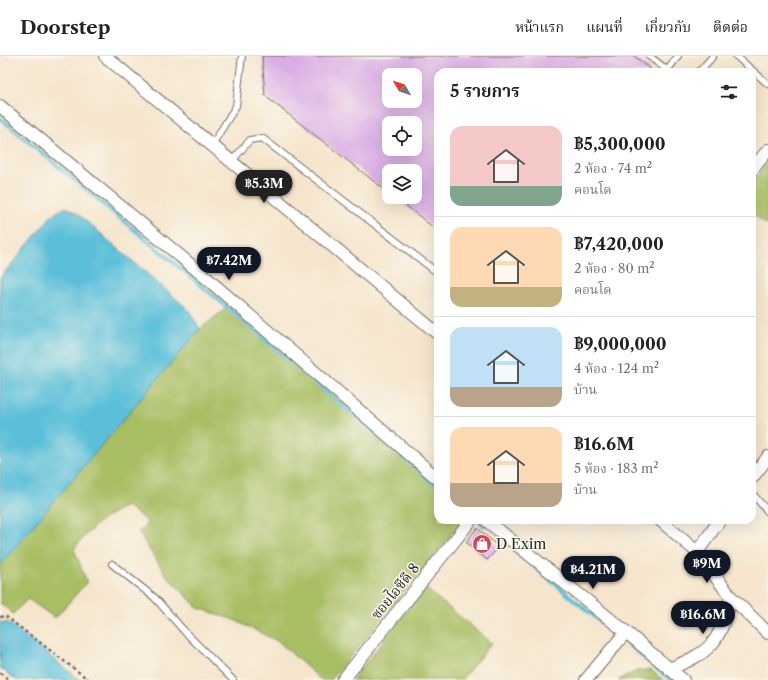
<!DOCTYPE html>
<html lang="th">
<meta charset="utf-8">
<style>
body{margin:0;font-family:"Libre Caslon Text","Noto Serif Thai",serif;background:#f6f6f6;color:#222;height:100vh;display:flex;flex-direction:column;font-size:15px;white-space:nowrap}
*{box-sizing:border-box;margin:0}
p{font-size:13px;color:#767676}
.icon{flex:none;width:22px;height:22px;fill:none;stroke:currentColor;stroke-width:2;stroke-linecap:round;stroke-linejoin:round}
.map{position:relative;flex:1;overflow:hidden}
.panel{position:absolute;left:434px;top:12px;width:322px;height:456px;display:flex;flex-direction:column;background:#fff;border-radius:12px;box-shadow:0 4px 16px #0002}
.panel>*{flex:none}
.needle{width:26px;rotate:309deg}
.buttons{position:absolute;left:382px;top:12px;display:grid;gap:8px}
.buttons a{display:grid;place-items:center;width:40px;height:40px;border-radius:8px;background:#fff;box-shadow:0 4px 16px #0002;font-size:20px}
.price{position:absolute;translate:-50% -34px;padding:0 9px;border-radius:14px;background:#111827;color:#fff;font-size:13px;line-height:26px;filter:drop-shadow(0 1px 2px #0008)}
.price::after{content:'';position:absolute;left:50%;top:24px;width:12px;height:9px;margin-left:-6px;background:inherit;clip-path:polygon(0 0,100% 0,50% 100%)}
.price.current{background:#222;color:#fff}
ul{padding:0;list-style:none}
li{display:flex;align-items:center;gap:12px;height:100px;padding:0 16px}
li+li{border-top:1px solid #e0e0e0}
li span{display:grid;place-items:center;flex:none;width:112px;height:80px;border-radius:12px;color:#555}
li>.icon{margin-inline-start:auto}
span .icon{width:48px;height:48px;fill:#fffc;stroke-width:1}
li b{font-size:17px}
h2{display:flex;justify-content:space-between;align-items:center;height:48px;padding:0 16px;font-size:17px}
header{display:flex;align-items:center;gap:24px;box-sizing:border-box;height:56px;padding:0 20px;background:#fff;border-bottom:1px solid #e0e0e0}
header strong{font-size:19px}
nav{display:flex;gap:22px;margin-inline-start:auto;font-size:14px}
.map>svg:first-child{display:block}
.green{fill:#a7be63;stroke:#697447}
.water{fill:#5bbfd9;stroke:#437582}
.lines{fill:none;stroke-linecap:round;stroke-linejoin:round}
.stream{stroke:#5bbfd9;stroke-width:4}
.building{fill:#daaee5;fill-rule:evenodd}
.lane-casing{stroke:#726c63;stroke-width:8}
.street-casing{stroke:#726c63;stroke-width:14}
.path{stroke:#726c63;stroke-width:2.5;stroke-dasharray:3 3;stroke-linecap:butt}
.lane{stroke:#fff;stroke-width:6}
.street{stroke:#fff;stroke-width:12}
.labels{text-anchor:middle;stroke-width:3;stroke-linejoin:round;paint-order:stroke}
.poi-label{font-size:14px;fill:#2b2b2b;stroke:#fbf7ec;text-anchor:start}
.street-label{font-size:14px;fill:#2b2b2b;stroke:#fbf7ec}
</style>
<header>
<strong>Doorstep</strong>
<nav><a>หน้าแรก</a><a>แผนที่</a><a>เกี่ยวกับ</a><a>ติดต่อ</a></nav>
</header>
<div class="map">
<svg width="768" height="624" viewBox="0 0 768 624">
<rect width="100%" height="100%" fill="#fbf7ec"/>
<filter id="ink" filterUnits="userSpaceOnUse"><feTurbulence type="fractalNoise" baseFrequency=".025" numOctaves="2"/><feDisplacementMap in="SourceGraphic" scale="8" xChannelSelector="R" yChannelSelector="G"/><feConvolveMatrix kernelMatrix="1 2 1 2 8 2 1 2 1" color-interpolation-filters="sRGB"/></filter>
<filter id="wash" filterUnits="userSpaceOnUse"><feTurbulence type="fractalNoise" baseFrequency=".012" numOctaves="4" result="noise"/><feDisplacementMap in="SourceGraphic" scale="16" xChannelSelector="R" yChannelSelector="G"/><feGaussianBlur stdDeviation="0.9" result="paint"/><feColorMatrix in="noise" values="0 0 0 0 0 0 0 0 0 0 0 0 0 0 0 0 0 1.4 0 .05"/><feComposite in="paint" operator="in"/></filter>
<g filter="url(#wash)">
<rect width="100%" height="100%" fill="#f5e5cc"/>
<g class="green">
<path d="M768,106V170L752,157V127Z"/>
<path d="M229,250L438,427V464H463L331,624H321L279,586L232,563L198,552L166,519L138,476L148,466L127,450C104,459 89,474 74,493L87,526L55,562L28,543L13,558L0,547V509L200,273Z"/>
<path d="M425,532L492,587L461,624H352Z"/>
<path d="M651,614L663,624H619L636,615Z"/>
</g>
<g class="water">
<path d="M66,151L78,158L188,253L200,273L0,509V222L53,158Z"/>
<path d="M0,566L9,567L80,624H16L0,612Z"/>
</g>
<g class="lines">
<g class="stream">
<path d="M0,62L203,231L438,431"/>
<path d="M478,464L484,470"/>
<path d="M514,494L671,624"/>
</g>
</g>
<g id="blocks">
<g class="building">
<path d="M262,0H634L651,13L649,16H438V175L395,141H415V115H389V137L265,40ZM389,19H415V45H389ZM389,67H415V93H389Z"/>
<path d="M477,472L499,491L487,504L466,486Z"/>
</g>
</g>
</g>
<g filter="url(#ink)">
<use href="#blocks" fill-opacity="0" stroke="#726c63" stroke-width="1"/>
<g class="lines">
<g class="lane-casing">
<g id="lane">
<path d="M649,0L667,14"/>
<path d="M736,0L768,28"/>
<path d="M666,16L678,0"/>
<path d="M699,16L713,0"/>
<path d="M212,89L236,50L242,0"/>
<path d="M231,106L250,84L262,82L438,217"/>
<path d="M752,437L768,456"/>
<path d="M112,508L155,542L185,576L233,624"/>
</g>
</g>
<g class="street-casing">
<g id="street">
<path d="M105,0L438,278"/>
<path d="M0,50L204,220L438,423"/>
<path d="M752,114L768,94"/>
<path d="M752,422L768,401"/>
<path d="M486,464L626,576L683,624"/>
<path d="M660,464L697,496L731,541L768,577"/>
<path d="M697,496L720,464"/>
<path d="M669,613C713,595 719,587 731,541"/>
<path d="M343,624L471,464"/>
<path d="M586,624L626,576"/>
</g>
</g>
<g class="path">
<path d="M0,561L5,560L89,624"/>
<path d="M0,617L9,624"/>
</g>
<use href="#lane" class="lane"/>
<use href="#street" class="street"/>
</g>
</g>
<defs>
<g id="shop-disc" transform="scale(1)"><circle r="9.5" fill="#d1495b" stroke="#fbf7ec"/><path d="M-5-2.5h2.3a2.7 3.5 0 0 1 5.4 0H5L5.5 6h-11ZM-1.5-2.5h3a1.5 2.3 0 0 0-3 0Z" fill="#fff"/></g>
</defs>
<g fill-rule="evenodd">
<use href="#shop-disc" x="482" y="488"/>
</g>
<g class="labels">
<g class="poi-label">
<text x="496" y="493">D Exim</text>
</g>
<g class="street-label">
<text transform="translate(395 535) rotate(-51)" y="5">ซอยไอซีดี 8</text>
</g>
</g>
</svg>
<div class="buttons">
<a><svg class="needle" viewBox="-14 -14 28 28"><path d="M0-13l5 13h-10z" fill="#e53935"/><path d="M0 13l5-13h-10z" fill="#767676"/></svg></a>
<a><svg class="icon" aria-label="locate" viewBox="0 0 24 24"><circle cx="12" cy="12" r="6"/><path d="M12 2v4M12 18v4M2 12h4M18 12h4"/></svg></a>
<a><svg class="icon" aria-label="layers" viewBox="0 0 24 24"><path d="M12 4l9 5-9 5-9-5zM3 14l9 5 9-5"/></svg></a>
</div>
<b class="price current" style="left:264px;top:148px">฿5.3M</b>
<b class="price" style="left:229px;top:225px">฿7.42M</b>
<b class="price" style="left:707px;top:528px">฿9M</b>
<b class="price" style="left:593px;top:534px">฿4.21M</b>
<b class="price" style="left:703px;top:579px">฿16.6M</b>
<section class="panel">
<h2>5 รายการ<svg class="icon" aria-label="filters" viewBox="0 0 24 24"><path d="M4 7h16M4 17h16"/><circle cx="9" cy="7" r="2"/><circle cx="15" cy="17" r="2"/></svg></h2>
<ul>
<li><span style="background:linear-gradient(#f6c9c9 75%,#7fa58c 0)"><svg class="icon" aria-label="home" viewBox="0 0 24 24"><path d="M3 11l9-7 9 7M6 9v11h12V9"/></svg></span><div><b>฿5,300,000</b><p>2 ห้อง · 74 m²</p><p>คอนโด</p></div></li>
<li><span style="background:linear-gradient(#ffd9b3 75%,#c2b280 0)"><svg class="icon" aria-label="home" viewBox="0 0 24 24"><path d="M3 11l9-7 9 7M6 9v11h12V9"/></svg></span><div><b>฿7,420,000</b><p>2 ห้อง · 80 m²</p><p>คอนโด</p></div></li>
<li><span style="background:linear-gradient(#bfe0f5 75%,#b9a48a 0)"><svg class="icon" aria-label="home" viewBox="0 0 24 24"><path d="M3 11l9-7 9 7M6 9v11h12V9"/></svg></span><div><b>฿9,000,000</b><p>4 ห้อง · 124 m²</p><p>บ้าน</p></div></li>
<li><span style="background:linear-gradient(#ffd9b3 70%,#b9a48a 0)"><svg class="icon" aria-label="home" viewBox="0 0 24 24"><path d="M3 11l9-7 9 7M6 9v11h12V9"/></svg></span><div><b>฿16.6M</b><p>5 ห้อง · 183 m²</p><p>บ้าน</p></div></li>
</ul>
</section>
</div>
